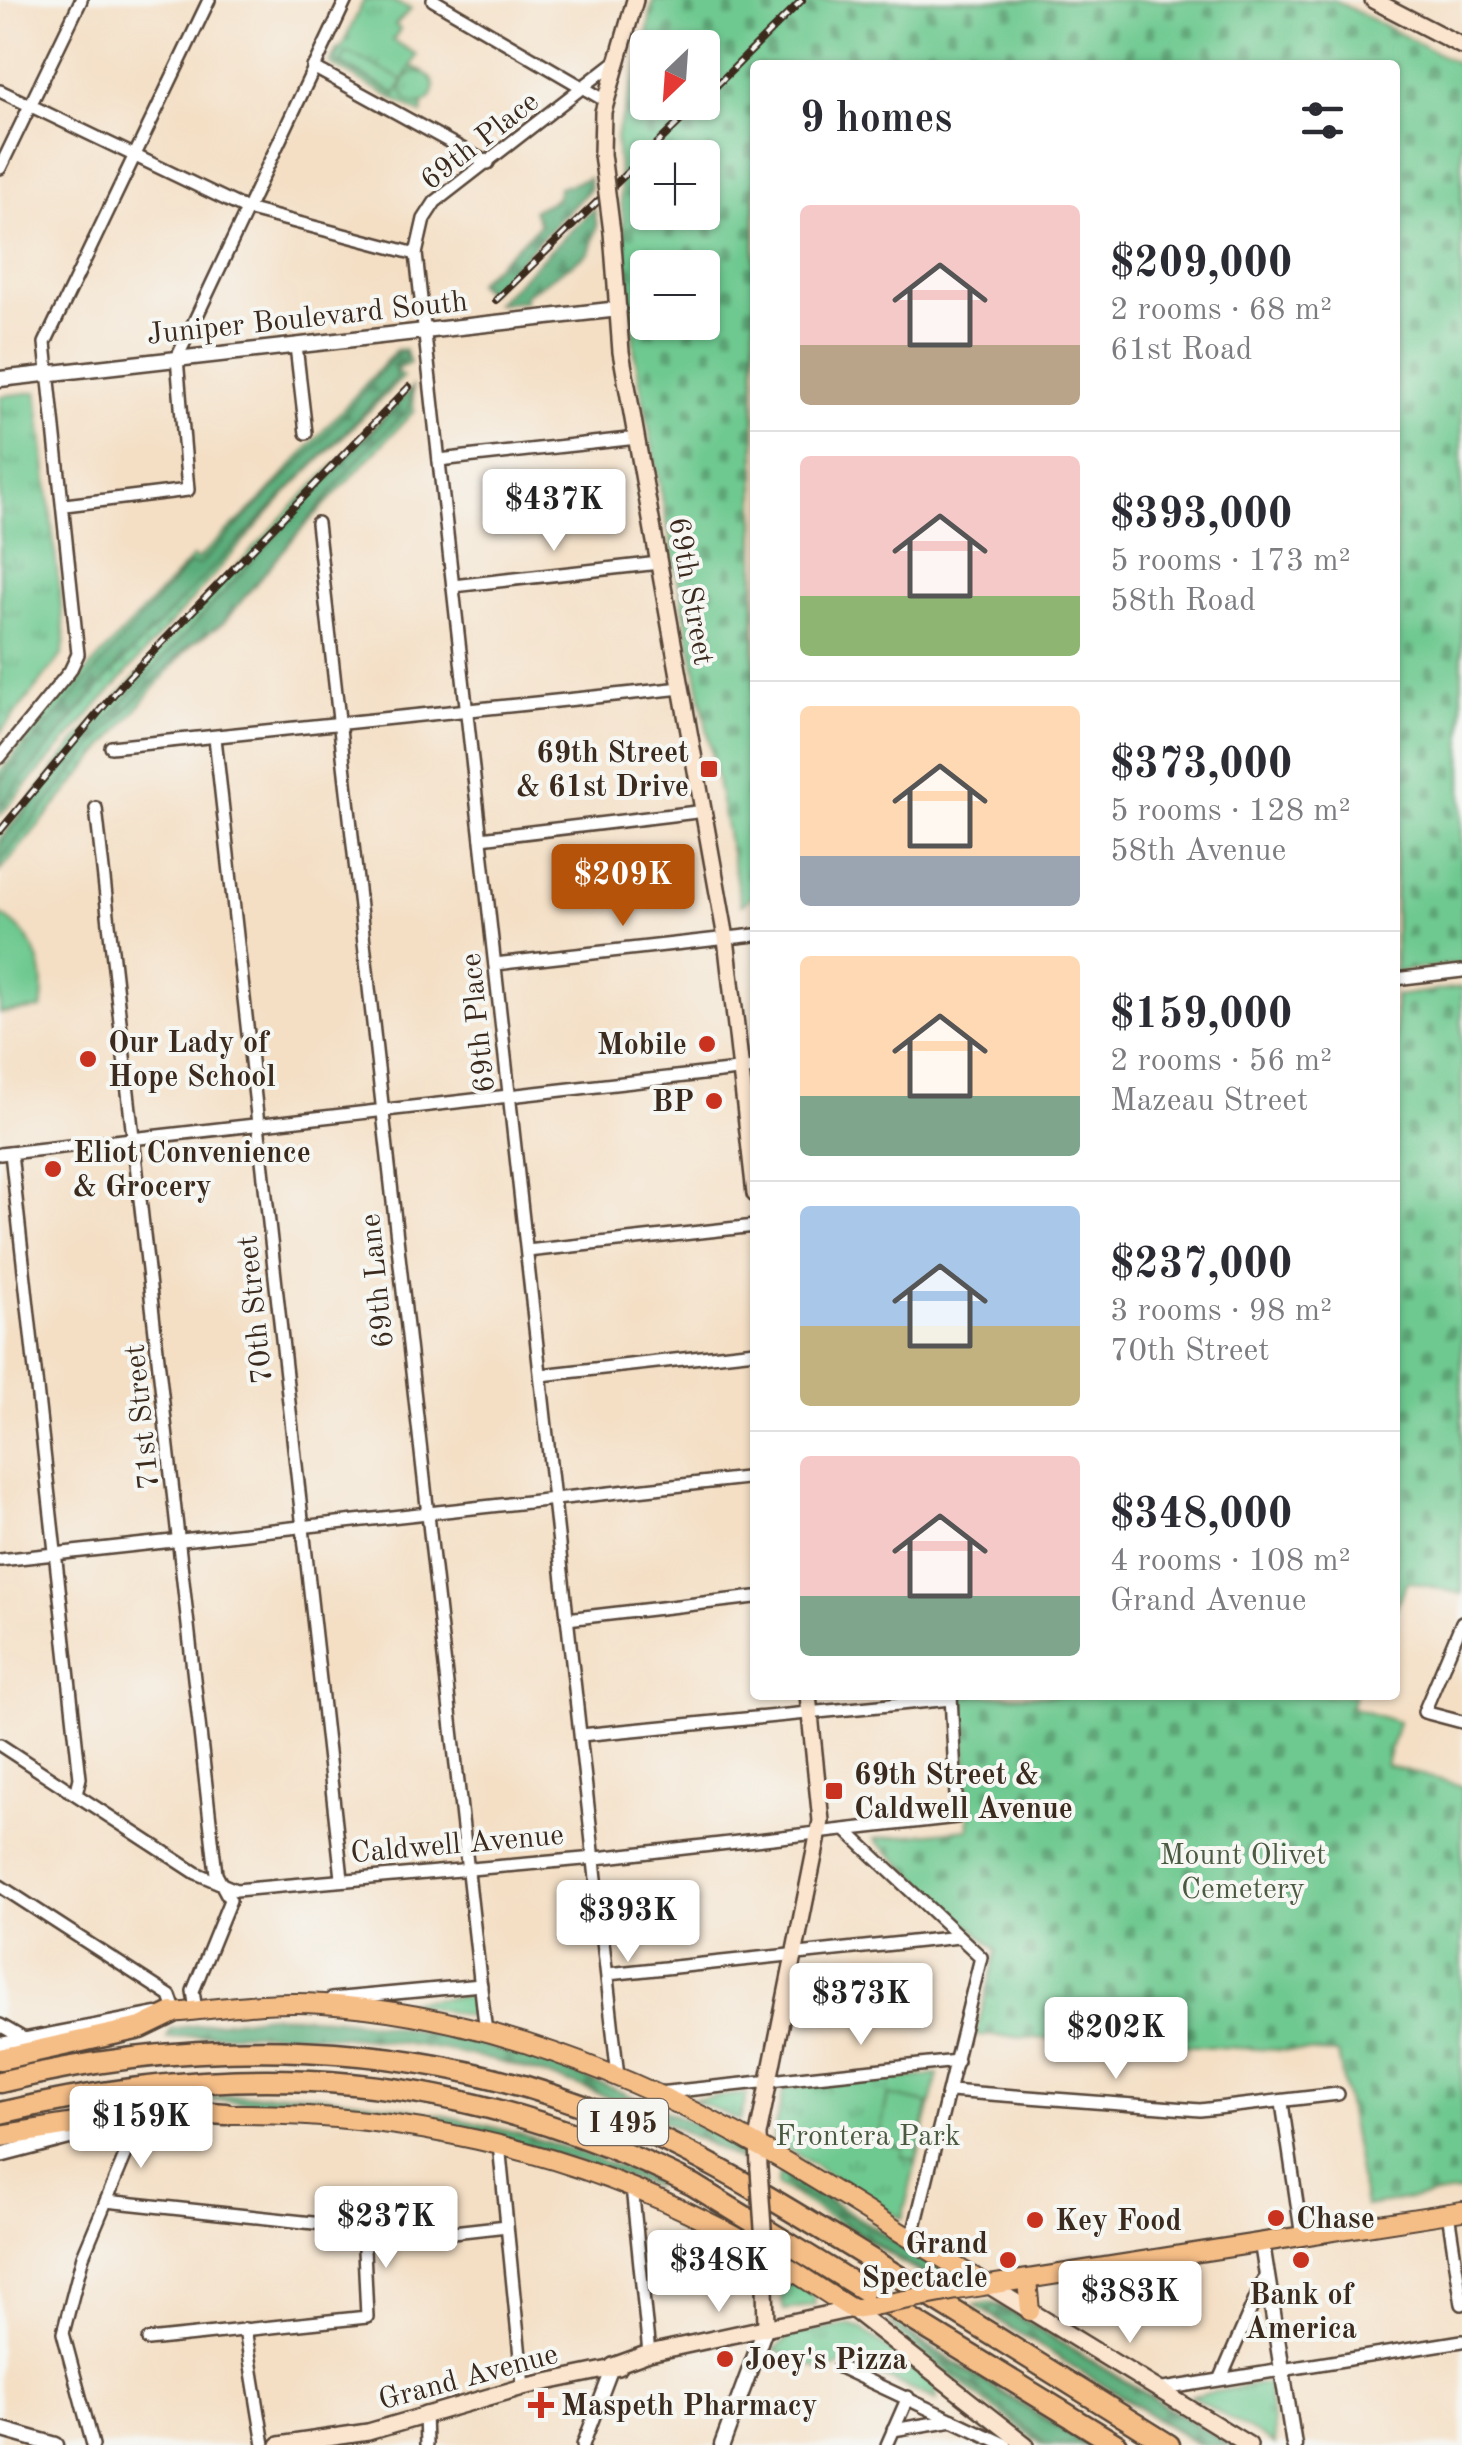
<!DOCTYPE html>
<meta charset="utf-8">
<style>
body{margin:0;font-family:"Old Standard TT",serif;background:#f7f7f7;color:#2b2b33;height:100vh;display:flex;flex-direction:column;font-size:38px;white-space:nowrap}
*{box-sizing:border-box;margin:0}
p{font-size:32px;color:#7c7c81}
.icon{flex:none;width:55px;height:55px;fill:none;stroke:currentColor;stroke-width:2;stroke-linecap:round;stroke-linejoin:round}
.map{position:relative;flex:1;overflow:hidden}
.drawer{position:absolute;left:750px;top:60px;width:650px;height:1640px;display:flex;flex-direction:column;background:#fff;border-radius:10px;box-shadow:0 2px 8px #0004}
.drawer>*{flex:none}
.needle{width:65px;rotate:205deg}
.controls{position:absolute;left:630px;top:30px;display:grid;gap:20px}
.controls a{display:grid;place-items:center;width:90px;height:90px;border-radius:10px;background:#fff;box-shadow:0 2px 8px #0004;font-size:50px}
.price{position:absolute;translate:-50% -85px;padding:0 22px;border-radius:10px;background:#fff;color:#222;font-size:32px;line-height:65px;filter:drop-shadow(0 2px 5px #0008)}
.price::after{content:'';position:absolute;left:50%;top:60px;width:30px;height:22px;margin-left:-15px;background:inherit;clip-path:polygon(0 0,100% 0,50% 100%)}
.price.on{background:#b45309;color:#fff}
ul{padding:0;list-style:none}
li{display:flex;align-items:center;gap:30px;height:250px;padding:0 50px}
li+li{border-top:2px solid #e1e1e2}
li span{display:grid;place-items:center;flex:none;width:280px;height:200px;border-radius:10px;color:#555}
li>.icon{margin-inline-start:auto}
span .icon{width:120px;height:120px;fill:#fffc;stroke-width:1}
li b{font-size:42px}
h2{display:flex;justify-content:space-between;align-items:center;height:120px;padding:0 50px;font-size:42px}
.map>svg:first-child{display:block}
.grass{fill:url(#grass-dots);stroke:#547a57;stroke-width:2.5}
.forest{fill:url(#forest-firs);stroke:#4a6c4c;stroke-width:2.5}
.cemetery{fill:url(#cemetery-stones);stroke:#547a57;stroke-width:2.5;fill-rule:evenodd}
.park{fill:url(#park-tufts);stroke:#547a57;stroke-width:2.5}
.pitch{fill:#6ec990;stroke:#547a57;stroke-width:2.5}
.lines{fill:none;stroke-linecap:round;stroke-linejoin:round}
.minor-casing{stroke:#574537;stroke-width:16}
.tertiary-casing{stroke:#574537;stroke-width:19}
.secondary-casing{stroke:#574537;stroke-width:20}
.primary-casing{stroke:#574537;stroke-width:22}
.motorway-casing{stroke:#574537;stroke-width:25}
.minor{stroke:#fff;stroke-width:11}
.tertiary{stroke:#fff;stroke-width:14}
.secondary{stroke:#fbe5cf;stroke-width:15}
.primary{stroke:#f6be87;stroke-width:18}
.motorway{stroke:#f6be87;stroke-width:20}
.rail-casing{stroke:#3b2a1e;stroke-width:8}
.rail{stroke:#f6f6f2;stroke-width:4;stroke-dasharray:11;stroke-linecap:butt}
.secondary-bridge-casing{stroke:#574537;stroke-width:20;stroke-linecap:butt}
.primary-bridge-casing{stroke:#574537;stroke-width:22;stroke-linecap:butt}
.secondary-bridge{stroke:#fbe5cf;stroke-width:15}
.primary-bridge{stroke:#f6be87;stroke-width:18}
.poi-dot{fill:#c8321e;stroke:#f6f6f2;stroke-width:4}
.labels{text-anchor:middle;stroke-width:8;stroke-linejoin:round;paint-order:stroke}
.shield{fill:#f6f6f2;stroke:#73675e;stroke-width:2.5}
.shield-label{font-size:28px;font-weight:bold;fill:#3b2a1e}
.street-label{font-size:30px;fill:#3b2a1e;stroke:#f6f6f2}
.poi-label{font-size:30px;font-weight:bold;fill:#3b2a1e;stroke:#f6f6f2;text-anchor:start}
.park-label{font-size:30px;fill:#4a5a40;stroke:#f6f6f2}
</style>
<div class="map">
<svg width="1462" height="2445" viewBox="0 0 1462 2445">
<defs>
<pattern id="grass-dots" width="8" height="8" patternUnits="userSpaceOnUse" patternTransform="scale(2.5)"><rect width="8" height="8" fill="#6ec990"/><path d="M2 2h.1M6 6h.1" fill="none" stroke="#5ca375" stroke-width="1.8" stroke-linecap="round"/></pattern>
<pattern id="forest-firs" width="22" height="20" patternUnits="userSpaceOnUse" patternTransform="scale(2.5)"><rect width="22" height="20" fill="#5aad7a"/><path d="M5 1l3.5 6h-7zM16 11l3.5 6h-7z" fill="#4c8d63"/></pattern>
<pattern id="cemetery-stones" width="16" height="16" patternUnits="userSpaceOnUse" patternTransform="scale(2.5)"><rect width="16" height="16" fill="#6ec990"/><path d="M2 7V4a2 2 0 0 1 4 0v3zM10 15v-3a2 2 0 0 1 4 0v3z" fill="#5ca375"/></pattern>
<pattern id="park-tufts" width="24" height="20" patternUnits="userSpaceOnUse" patternTransform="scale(2.5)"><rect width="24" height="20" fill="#6ec990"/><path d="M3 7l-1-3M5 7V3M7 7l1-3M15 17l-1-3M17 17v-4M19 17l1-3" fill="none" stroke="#5ca375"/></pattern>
</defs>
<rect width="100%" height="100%" fill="#f6f6f2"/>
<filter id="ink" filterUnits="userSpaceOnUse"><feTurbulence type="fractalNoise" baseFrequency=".01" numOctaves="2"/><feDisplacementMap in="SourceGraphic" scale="20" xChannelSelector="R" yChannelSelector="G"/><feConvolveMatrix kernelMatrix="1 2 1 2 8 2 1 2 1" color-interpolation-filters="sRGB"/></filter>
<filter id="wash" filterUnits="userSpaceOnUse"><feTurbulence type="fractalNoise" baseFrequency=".0048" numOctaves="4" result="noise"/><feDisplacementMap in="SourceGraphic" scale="40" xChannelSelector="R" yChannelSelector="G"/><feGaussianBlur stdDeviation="2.25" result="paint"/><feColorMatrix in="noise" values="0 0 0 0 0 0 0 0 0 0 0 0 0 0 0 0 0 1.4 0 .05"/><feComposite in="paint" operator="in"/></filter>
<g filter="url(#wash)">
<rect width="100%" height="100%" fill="#f4dfc5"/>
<g class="grass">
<path d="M338,47L335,62L395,94L411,66L424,72L420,71L409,98L423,105L422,114L330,64Z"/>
<path d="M405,349L410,363L395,370L403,377L292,487L0,815V772L46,715L193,557L197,560L263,498L396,350Z"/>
<path d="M412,388L414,411L182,655L0,871V838L78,739L293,506Z"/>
<path d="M780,2170L940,2267L942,2276L930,2280L777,2185Z"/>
<path d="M991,2302L1001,2305L1231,2445H1198L975,2305Z"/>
<path d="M889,2321L1090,2445H1042L901,2337Z"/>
</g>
<g class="forest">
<path d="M589,178L590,189L487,294L476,283L540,225L533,210L556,199L559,188Z"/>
<path d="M594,208L597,227L589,253L525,295V301L495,304Z"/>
<path d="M397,352L406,353L405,360L395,367L397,378L104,681L0,807V781L13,764L189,564L199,565L320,442Z"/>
<path d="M412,388L409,410L365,452L223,623L187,647L102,736L0,862V844L54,776Z"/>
<path d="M267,2015C436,2017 591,2071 740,2146L742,2161C703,2142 665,2121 625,2104C482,2044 320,2023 167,2038L171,2029Z"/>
<path d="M300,2093C428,2108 535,2131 654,2181V2187C492,2127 324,2099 152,2099Z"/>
<path d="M785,2177L930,2265L939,2271L937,2275L931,2277C882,2253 841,2214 791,2190Z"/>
<path d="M995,2305L1004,2309L1229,2445H1201L1001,2322L987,2309Z"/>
<path d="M902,2331L1085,2445H1047Z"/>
</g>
<g class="cemetery">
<path d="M653,0H1334L1462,66V963L1395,972V65H755V894L741,905L635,356L616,137L646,43ZM648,48H702V102H648ZM648,158H702V212H648ZM648,268H702V322H648Z"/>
<path d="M1462,987V1594L1408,1581L1395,1609V996Z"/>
<path d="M963,1695H1355L1350,1707L1398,1722L1386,1765L1462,1786V2191L1365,2206L1338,2053L976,2035L997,1950L874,1839L969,1829Z"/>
</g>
<g class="park">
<path d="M364,0H390L411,9L395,25L400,29L393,40L417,55L396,94L335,61Z"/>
<circle cx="418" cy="88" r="16"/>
<path d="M37,392L65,640L62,655L0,733V396Z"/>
<path d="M469,1996L471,2017L404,2001Z"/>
<path d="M938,2075L902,2219L773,2140L784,2088Z"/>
<path d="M747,2094L740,2121L693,2099Z"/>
<path d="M784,2278L814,2295L815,2305L784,2310L779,2285Z"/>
<path d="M848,2325L862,2329L935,2386L937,2400L846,2361L826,2372L774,2350L790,2336Z"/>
<path d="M1267,2383L1275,2445L1191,2396Z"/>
</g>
<g class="pitch">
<path d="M347,52L403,80L396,94L341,63Z"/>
<path d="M0,914C35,934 48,970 41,1009L0,1013Z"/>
<path d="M888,2095L929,2104L916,2160L902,2157L903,2148L878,2142Z"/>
</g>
</g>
<g filter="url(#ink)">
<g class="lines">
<g class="minor-casing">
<g id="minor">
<path d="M433,0L606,101"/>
<path d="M313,67L488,163"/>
<path d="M0,91L246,209L416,254"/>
<path d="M0,168L81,0"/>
<path d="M296,346L306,433"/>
<path d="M439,460L637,438"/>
<path d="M65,505L188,490L177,358L346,0"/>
<path d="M317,523L486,2033"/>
<path d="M453,586L659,563"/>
<path d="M215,738L342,1878"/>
<path d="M111,747L682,688"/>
<path d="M0,757L70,671L78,654L45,343L209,0"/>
<path d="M96,808L216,1874L230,1900L193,1991L196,2010"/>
<path d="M481,838L705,811"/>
<path d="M495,964L755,935"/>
<path d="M1395,979L1462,971"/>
<path d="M11,1153L80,1778L76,1794"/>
<path d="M0,1154L755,1068"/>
<path d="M527,1251L755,1226"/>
<path d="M541,1375L755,1351"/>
<path d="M0,1560L755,1477"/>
<path d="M567,1619L755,1597"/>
<path d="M1462,1622L1424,1712L1462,1722"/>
<path d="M581,1735L951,1699"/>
<path d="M0,1745L196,1873L236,1890L606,1857L957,1817L951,1695"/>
<path d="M847,1831L981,1957L912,2239"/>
<path d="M0,1886L170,1996L176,2013"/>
<path d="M608,1974L959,1937"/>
<path d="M331,1999L481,1985"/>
<path d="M0,2025L26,2040"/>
<path d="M618,2077L416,254L424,219L435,202L620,58"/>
<path d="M950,2091L1200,2110L1338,2094"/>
<path d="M658,2093L957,2061"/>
<path d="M1282,2103L1302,2237"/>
<path d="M499,2144L523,2387"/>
<path d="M632,2187L649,2353"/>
<path d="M106,2201L426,2235L507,2226"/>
<path d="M1448,2213L1462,2304"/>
<path d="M245,2329L264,2445"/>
<path d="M148,2340L367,2317L363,2227"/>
<path d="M839,2367L1006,2445"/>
<path d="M1221,2378L1267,2272"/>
<path d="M1157,2390L1462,2341"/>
<path d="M425,2413L426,2445"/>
<path d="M893,2430L953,2420"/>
<path d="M93,2445L63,2333L83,2256L138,2125"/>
<path d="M583,2445L613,2366"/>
<path d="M887,2445L908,2397"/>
</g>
</g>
<g class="tertiary-casing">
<g id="tertiary">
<path d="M0,379L619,309"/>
<path d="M0,2045L156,2015"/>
<path d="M0,2155L77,2135L185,2118"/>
<path d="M1262,2244L1294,2445"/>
<path d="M0,2429L56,2445"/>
<path d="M722,2445L766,2326"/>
</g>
</g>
<g class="secondary-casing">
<g id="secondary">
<path d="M1373,0L1462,46"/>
<path d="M602,154L603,112L635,0"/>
<path d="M612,232L621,352L726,938L755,1194"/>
<path d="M759,2169L758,2135L821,1821L808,1695"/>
<path d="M764,2245L766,2326"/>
<path d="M988,2285L1249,2445"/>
<path d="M613,2366L649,2353L852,2309L1026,2445"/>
<path d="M279,2445L368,2432L523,2387L619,2367"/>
</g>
</g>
<g class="primary-casing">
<g id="primary">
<path d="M172,2013C222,2008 273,2000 323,2004C479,2014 633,2074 767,2151C842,2193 913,2243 988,2285"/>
<path d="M226,2114C397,2112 564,2148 716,2226C764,2250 807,2281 852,2309L873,2306"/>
<path d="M1027,2281L1030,2311"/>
<path d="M957,2290L1462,2211"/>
</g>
</g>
<g class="motorway-casing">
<g id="motorway">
<path d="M0,2059L141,2028L172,2013"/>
<path d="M0,2082C201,2034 416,2037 609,2116C705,2155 792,2211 880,2265C976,2325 1073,2385 1169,2445"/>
<path d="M0,2113C248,2055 463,2070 693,2185L1117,2445"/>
<path d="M0,2136L163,2110L226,2114"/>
</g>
</g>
<use href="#minor" class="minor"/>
<use href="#tertiary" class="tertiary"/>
<use href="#secondary" class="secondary"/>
<use href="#primary" class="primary"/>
<use href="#motorway" class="motorway"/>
<g class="rail-casing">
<g id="rail">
<path d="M702,100L802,0"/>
<path d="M496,300L700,102"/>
<path d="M0,831L123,683L409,387"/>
</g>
</g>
<use href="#rail" class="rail"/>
<g class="secondary-bridge-casing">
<g id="secondary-bridge">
<path d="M602,154L612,232"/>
<path d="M759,2169L764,2243"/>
</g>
</g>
<g class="primary-bridge-casing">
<path id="primary-bridge" d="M873,2306L957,2290"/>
</g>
<use href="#secondary-bridge" class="secondary-bridge"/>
<use href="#primary-bridge" class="primary-bridge"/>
</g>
</g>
<g class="poi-dot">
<rect x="699" y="759" width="20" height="20" rx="5"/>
<circle cx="707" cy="1044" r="10"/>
<circle cx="88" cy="1059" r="10"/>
<circle cx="714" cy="1101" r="10"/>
<circle cx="53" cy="1169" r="10"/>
<rect x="824" y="1781" width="20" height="20" rx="5"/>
<circle cx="1276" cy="2218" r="10"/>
<circle cx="1035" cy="2220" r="10"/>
<circle cx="1008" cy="2260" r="10"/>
<circle cx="1301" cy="2260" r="10"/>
<circle cx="725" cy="2359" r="10"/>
<path d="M536 2390h10v10h10v10h-10v10h-10v-10h-10v-10h10z"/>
</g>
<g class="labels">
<rect class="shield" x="578" y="2099" width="90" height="46" rx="8"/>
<g class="shield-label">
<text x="623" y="2132">I 495</text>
</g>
<g class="street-label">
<text transform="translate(479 140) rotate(-38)" y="10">69th Place</text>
<text transform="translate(307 317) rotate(-6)" y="10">Juniper Boulevard South</text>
<text transform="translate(692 591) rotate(80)" y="10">69th Street</text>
<text transform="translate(477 1023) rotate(-96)" y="10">69th Place</text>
<text transform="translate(376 1281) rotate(-96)" y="10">69th Lane</text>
<text transform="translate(254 1310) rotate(-96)" y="10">70th Street</text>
<text transform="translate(141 1417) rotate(-96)" y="10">71st Street</text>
<text transform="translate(457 1843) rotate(-5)" y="10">Caldwell Avenue</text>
<text transform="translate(468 2376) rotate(-15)" y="10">Grand Avenue</text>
</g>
<g class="poi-label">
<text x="689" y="762" text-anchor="end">69th Street<tspan x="689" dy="34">&amp; 61st Drive</tspan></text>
<text x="108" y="1052">Our Lady of<tspan x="108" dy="34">Hope School</tspan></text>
<text x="687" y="1054" text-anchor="end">Mobile</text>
<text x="694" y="1111" text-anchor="end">BP</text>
<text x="73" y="1162">Eliot Convenience<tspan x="73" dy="34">&amp; Grocery</tspan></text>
<text x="854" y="1784">69th Street &amp;<tspan x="854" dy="34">Caldwell Avenue</tspan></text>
<text x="1296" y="2228">Chase</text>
<text x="1055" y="2230">Key Food</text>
<text x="988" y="2253" text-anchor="end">Grand<tspan x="988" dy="34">Spectacle</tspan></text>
<text x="1301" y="2304" text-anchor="middle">Bank of<tspan x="1301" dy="34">America</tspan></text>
<text x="745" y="2369">Joey's Pizza</text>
<text x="561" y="2415">Maspeth Pharmacy</text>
</g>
<g class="park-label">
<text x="1243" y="1864">Mount Olivet<tspan x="1243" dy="34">Cemetery</tspan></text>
<text x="868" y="2145">Frontera Park</text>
</g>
</g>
</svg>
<div class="controls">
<a><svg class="needle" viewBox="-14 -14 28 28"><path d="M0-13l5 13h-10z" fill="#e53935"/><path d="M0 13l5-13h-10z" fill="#7c7c81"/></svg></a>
<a>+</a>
<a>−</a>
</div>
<b class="price" style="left:554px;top:554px">$437K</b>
<b class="price on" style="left:623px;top:929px">$209K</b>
<b class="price" style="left:628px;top:1965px">$393K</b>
<b class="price" style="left:861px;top:2048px">$373K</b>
<b class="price" style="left:1116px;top:2082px">$202K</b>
<b class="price" style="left:141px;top:2171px">$159K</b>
<b class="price" style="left:386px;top:2271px">$237K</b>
<b class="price" style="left:719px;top:2315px">$348K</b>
<b class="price" style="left:1130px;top:2346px">$383K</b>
<section class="drawer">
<h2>9 homes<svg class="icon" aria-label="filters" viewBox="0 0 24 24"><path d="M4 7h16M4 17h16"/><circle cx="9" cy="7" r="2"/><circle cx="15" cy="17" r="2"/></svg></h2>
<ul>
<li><span style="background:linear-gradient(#f6c9c9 70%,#b9a48a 0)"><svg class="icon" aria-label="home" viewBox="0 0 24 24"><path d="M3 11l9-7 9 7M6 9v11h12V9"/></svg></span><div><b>$209,000</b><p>2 rooms · 68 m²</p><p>61st Road</p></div></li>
<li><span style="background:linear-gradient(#f6c9c9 70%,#8fb573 0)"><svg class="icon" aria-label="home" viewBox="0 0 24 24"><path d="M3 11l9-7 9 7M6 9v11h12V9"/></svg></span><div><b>$393,000</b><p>5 rooms · 173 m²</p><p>58th Road</p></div></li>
<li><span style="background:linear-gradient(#ffd9b3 75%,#9aa5b1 0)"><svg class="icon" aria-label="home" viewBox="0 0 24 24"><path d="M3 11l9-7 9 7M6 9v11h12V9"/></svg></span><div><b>$373,000</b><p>5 rooms · 128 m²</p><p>58th Avenue</p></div></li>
<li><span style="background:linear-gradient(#ffd9b3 70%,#7fa58c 0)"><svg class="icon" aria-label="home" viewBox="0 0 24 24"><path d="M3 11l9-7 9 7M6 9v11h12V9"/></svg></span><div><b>$159,000</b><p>2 rooms · 56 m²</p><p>Mazeau Street</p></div></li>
<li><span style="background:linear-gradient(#a9c7e8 60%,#c2b280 0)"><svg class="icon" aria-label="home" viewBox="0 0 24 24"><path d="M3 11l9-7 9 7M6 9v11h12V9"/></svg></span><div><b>$237,000</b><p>3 rooms · 98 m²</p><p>70th Street</p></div></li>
<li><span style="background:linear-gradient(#f6c9c9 70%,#7fa58c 0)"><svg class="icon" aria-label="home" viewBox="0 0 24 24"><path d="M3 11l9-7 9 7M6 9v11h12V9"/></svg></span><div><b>$348,000</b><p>4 rooms · 108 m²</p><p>Grand Avenue</p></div></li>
</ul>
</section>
</div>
